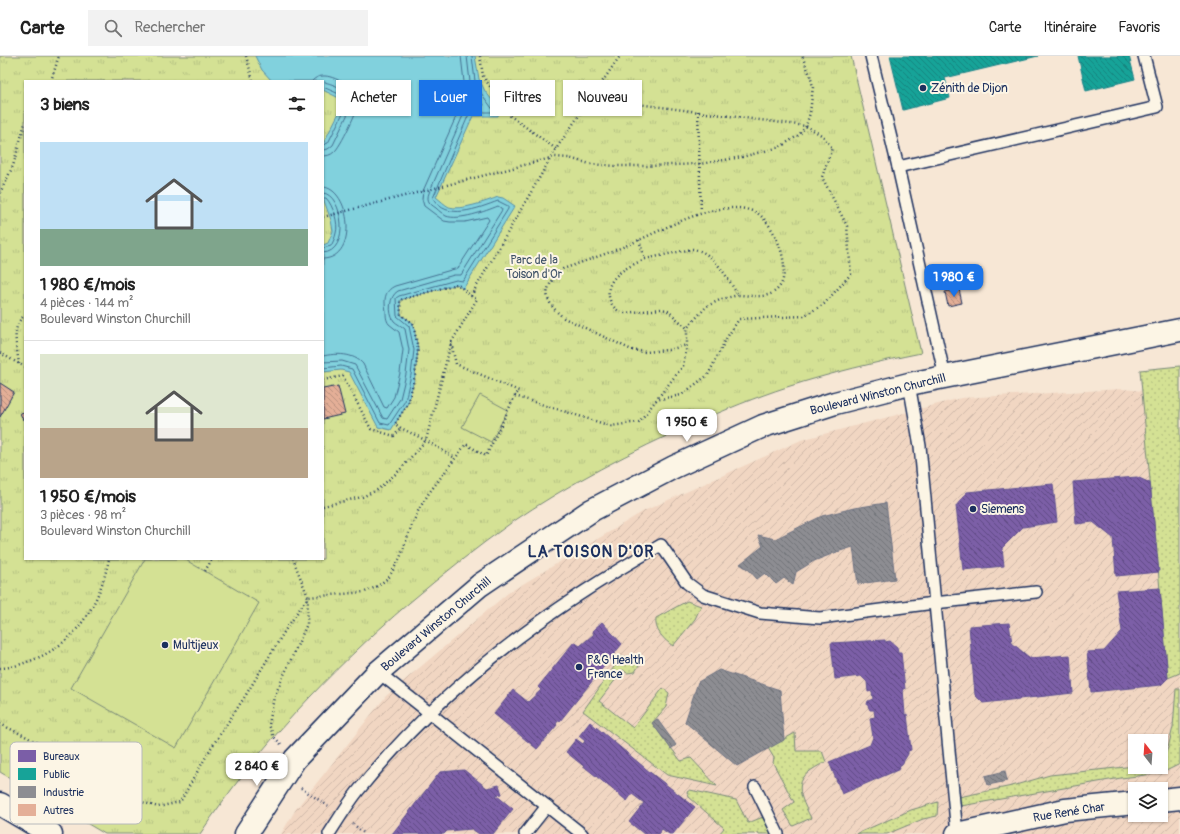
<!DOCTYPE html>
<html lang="fr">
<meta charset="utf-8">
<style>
body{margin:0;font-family:Pangolin,sans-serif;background:#f2f2f2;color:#222;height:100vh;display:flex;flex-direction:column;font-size:15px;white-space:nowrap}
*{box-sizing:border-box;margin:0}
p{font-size:13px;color:#767676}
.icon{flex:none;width:22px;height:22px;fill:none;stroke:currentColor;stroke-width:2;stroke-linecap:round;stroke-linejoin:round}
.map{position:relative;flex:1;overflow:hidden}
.drawer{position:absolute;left:24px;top:24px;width:300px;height:480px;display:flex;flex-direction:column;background:#fff;border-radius:0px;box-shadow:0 1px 3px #0004}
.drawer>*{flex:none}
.top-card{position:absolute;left:336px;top:24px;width:380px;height:36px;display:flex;gap:8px}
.needle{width:26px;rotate:343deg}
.tools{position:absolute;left:1128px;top:678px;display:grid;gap:8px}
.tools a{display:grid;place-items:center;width:40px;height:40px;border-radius:0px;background:#fff;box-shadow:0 1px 3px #0004;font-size:20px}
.price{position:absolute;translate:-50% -34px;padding:0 9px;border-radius:8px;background:#fff;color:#222;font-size:13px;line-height:26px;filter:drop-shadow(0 1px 2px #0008)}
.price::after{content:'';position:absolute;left:50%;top:24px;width:12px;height:9px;margin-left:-6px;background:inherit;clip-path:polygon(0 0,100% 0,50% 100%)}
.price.active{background:#1a73e8;color:#fff}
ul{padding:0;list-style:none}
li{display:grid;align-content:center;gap:8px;height:212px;padding:0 16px}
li+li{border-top:1px solid #e0e0e0}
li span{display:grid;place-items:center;height:124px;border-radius:0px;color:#555}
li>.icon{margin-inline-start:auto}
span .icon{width:72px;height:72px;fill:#fffc;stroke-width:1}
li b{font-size:17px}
h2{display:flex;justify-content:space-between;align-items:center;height:48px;padding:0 16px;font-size:17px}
.chip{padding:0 14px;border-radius:0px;background:#fff;box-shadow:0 1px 3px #0004;font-size:14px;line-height:36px}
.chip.active{background:#1a73e8;color:#fff}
header{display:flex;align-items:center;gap:24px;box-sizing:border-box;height:56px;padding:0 20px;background:#fff;border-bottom:1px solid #e0e0e0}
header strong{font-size:19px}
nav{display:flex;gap:22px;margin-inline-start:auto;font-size:14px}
.search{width:280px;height:36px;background:#f2f2f2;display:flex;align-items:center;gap:10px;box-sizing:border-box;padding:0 14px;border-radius:0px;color:#767676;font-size:15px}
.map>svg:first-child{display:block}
.industrial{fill:url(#industrial-furrows);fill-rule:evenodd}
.grass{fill:url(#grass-dots);stroke:#788879}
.park{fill:url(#park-tufts);stroke:#788879;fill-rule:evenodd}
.pitch{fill:#d4e194;stroke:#788879}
.water{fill:#81d1dd;stroke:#5890aa}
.offices{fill:url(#offices-back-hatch);stroke:#5e5091}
.public{fill:url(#public-back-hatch);stroke:#188087}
.industry{fill:url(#industry-back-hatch);stroke:#6b7182}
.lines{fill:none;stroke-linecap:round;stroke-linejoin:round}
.shore{stroke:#447091;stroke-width:1}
.building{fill:url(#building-back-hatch);stroke:#1b2f5e}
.lane-casing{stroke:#1b2f5e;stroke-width:14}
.street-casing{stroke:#1b2f5e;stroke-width:25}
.secondary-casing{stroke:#1b2f5e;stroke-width:25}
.path{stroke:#1b2f5e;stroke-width:2.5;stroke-dasharray:1 3;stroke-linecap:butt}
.lane{stroke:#fcf5e5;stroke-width:11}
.street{stroke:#fcf5e5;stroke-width:22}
.secondary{stroke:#fcf5e5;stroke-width:22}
.poi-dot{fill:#1b2f5e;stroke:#fcf5e5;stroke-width:1.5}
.labels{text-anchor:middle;stroke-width:4;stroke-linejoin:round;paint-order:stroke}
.poi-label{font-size:12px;fill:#1b2f5e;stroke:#fcf5e5;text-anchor:start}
.park-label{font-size:12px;fill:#405369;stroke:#fcf5e5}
.street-label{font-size:12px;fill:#1b2f5e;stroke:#fcf5e5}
.district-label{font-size:16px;font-weight:bold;letter-spacing:1px;fill:#1b2f5e;stroke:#fcf5e5}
.key{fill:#fcf5e5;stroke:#b8babc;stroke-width:1}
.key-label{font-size:11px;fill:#1b2f5e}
</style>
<header>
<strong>Carte</strong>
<div class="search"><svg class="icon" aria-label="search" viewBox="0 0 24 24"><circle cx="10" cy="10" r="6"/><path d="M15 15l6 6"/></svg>Rechercher</div>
<nav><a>Carte</a><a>Itinéraire</a><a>Favoris</a></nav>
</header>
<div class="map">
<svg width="1180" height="778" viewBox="0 0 1180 778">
<defs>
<pattern id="industrial-furrows" width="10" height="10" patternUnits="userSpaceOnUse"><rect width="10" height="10" fill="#f1d6c2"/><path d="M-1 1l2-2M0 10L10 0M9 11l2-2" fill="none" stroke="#ceb8a9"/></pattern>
<pattern id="grass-dots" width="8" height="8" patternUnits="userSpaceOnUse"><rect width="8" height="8" fill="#d4e194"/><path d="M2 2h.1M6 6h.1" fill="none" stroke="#b5c182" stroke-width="1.8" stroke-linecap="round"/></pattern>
<pattern id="park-tufts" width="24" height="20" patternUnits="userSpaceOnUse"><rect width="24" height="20" fill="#d4e194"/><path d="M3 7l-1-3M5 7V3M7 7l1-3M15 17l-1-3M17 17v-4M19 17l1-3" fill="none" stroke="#b5c182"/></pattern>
<pattern id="offices-back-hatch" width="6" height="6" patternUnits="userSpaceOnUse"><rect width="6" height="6" fill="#7b5ea7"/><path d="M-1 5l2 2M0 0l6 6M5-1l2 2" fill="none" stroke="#5e4a84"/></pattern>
<pattern id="public-back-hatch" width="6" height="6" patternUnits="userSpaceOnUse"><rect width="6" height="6" fill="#17a398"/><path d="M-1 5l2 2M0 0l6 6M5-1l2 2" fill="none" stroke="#14857f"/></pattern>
<pattern id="industry-back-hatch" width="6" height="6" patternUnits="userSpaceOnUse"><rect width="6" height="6" fill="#8d8d92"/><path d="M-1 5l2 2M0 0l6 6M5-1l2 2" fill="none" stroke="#72747a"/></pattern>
<pattern id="building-back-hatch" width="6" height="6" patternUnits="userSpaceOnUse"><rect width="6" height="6" fill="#e4af97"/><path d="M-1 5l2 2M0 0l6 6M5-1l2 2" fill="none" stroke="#b88f7e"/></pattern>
</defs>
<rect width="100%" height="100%" fill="#f7e7d5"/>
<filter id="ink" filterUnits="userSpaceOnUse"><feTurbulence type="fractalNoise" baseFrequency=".025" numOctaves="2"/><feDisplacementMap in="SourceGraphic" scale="8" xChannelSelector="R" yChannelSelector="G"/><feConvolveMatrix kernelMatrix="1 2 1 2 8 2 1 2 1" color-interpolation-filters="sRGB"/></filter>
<g filter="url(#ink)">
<path class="industrial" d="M1123,333L1180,339V778H281L296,753L386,640L508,537L644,455L801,384L961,342ZM1135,685H1161V711H1135ZM1135,733H1161V759H1135Z"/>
<g class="grass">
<path d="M1180,310V617L1168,622L1140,314Z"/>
<path d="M687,545L701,550L695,563L673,590C664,584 654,574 656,562Z"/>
<path d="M621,601L643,602L635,616L627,617L623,614L599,645L633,672L663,632L669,637L666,651L652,667L681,705L691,702L717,730L667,719L583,655Z"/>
<path d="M1176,633H1180V708L1162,717L1121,722L961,750L959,741L1012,730L1050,719L1135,710V711H1161V707L1168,692L1173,671Z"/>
<path d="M795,677L796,695H822L826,706C793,721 796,733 811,762L793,770L783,754L794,746L773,707L774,702L768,692Z"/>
<path d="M690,734L736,744L748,767L763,761L772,778H759L758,776L755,778H719L724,772L689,741L687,736Z"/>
<path d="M938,746L937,760L923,763L887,778H856L911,754Z"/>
</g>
<path class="park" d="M0,0H851L921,297C876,306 831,317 787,331C756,341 725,354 695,367C632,395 568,428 511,467C476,492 442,519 409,547C330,615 258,691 200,778H105L0,716ZM25,25H323V503H25Z"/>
<g class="pitch">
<path d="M480,339L508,354L491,386L462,371Z"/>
<path d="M145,503H184L259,547L176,692L71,632Z"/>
</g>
<path class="water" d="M255,0H475L479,23L485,35L499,53L498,60H473L436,141C440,144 445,149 449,151C460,155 488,145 498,141L503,142L515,150L463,233L457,228L400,244L401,259L413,267L418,293L415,320L408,347L391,374L378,371L349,316L341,314L323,316V189L328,187L333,175L331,164L323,142V88L345,45L323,34V25H272L262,14Z"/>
<g class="offices">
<path d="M1137,421L1150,427L1159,516L1116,520L1113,482L1093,466L1076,468L1073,426Z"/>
<path d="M1053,428L1057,466L1023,471L1002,492L1004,510L963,514L956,450L967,436Z"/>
<path d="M1160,532L1168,622L1161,629L1091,636L1087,596L1104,595L1122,575L1116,535Z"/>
<path d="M602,566L622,588L560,665H558L556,668L557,669L537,693L494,658L513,634L528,646L541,634L538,631L574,586L580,590L594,578L592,575Z"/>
<path d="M1009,567L1012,587L1030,602L1070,599L1073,637L983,647L975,639L969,570Z"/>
<path d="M885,584V586L890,585L897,591L898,597H901L905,633H903L905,659L907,658L911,694L908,695V698L902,708L899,710L900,713L842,738L829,706L870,689L873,681L870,662L875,661L874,654H870L867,648L868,645L873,643L872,635L868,636L867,626L861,620L835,623L831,587Z"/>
<path d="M590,666L651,717L695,751L673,778H669L662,773L658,778H644L629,766L644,747L632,738L627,745L566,696L576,683L583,688L585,685L579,680Z"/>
<path d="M464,714L487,732L499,729L502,738L496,739L513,753L493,778H479L472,773L447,775L444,778H392L440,716Z"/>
</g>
<g class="public">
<path d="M890,0H1038L945,22L950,42L903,54Z"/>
<path d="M1078,0H1129L1135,23L1086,35Z"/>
</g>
<g class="industry">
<path d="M886,447L895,523L858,528L853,491L837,496L814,505L796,516L793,529L784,522L776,528L765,517L757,523L749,514L740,508L763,490L758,479L775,483L822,460L854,452Z"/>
<path d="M719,614L780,634L784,684L737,710L685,666L698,626Z"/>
<path d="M657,663L676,689L671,693L652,667Z"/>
<path d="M1005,715L1007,725L988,729L985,720Z"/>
</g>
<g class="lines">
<g class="shore">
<path d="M312,25C315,22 318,20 323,20C333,19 358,32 359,44C360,50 340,92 334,96C331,99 327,100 323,100"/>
<path d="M323,26C329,26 347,34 351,39C353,41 353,42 354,45L333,89L328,93L323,94"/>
<path d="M323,31L346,41L349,45L328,87L323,89"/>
<path d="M323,131C350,132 360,202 323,203"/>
<path d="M323,137C343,138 351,196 323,197"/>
<path d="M323,142H326C333,149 339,168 336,177C335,182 333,186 331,190L323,192"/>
<path d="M323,300C336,297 354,297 363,308L384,351L387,352L394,341L400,317L403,294L399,276C396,273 392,271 389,268C386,264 386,260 386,255C384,244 384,235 395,230L458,212L489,164L487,161L465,166H450L444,165L424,150L422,143L423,135L459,54L464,48L472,44L464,26L461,0"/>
<path d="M323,306L342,305L355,309L383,362L387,363L400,343L406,318L409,294L405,273C402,270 397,268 394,265C388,257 389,240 398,235L454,219H461L502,154L501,152L498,150C486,155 459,165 446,160C443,158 439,155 436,152C430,148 426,145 429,137L465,55L471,51H482L484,49L470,26L467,0"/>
<path d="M323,312L341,310L352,313L380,367L389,369L405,345L411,319L414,294L409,270L397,260L396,242L399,240L456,224L463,225L508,153V150L498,145C479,152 446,166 433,142L469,58L473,56H492L494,55L481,37L475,25L472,0"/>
</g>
</g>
<g class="building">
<path d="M959,233L962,247L948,250L945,236Z"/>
<path d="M0,327L14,336L0,361Z"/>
<path d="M338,330L345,358L323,363V333Z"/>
<path d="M25,356V363L23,364L20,357Z"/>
</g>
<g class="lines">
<g class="lane-casing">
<g id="lane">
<path d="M871,0L898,111L945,321"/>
<path d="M898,111L1157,51L1144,0"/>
<path d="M909,328L920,390L957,778"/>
<path d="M378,616L582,778"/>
<path d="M755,731L778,778"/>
<path d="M329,778C338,764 347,749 358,735C440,633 547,553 661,489L687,527L703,539L760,557L820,562L934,547L1036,536"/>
<path d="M525,778L547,750"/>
</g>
</g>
<g class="street-casing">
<g id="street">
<path d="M1161,744L1180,742"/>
<path d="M957,778L1065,754L1135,747"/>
</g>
</g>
<g class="secondary-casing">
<g id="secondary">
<path d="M0,748L51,778"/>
<path d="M246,778L295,703L378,616L480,529L592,454L674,411L763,370L835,347L909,328L1180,274"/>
</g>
</g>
<g class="path">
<path d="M246,0L253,25"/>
<path d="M480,0L483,20L509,59L556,93"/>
<path d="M51,25L59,0"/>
<path d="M592,42L806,70L823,80L832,92L822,121L847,170L851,218L824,248L804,260L739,263L726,283L708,319L681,339L656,344"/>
<path d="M698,55L701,158"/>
<path d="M0,137L13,110L25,67"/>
<path d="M323,161L555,101L569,102L590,108L616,110H647L700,108L742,101L780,91L799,79L806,70L810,57L813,31L810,19L802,0"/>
<path d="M639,184L645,203L692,193C714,195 727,222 738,239C749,239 764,243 774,236C797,221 776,169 757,157C751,154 743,152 736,152C704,151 668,171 639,184C615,195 588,204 563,213C542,232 542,244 564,262L632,294L645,296L668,294L687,289"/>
<path d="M645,203C630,210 602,221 610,244C612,251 618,256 625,257L661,253L667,254L687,272L707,250L722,243L738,239"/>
<path d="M471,240L556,93L620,0"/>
<path d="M0,297L25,311"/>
<path d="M19,308C17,291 10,271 25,259"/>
<path d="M323,324L343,320L371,373L394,380L401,372"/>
<path d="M515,340L611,370L639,366L683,310L687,289V272"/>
<path d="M323,450L362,441L377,434L399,415L426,384L451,287L477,243L471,240L457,228L400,244L401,259L413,267L418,293L415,320L408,347L395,368C403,374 412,377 421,382C433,388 443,395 455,402"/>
<path d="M205,515L212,503"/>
<path d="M0,612C9,612 19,609 27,606C75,590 99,550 109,503"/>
<path d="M0,668L27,681L70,705L129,742L158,751L180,746L211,692L244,642L286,573L308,541L293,503"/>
<path d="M281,688L274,681L269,669L274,641L307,568L308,541L365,536L378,530L389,521L400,502L410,474L419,453L429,437L466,388L486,400L515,340L519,335L456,308L451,287"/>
<path d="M301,732L328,750"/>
<path d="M353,768L365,778"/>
</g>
<use href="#lane" class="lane"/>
<use href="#street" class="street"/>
<use href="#secondary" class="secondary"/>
</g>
</g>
<g class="poi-dot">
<circle cx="923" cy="32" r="4"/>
<circle cx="973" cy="453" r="4"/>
<circle cx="165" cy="589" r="4"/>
<circle cx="579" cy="611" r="4"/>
</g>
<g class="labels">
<g class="poi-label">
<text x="931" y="36">Zénith de Dijon</text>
<text x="981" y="457">Siemens</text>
<text x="173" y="593">Multijeux</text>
<text x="587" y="608">P&amp;G Health<tspan x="587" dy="14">France</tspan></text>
</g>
<g class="park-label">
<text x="534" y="208">Parc de la<tspan x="534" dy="14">Toison d'Or</tspan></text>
</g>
<g class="street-label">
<text transform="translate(878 338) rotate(-14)" y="4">Boulevard Winston Churchill</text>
<text transform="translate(436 568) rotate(-40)" y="4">Boulevard Winston Churchill</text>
<text transform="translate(1069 756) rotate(-9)" y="4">Rue René Char</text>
</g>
<g class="district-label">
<text x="591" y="501">LA TOISON D'OR</text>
</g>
</g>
<rect x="10" y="686" width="132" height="82" rx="6" class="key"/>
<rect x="18" y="694" width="18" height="12" fill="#7b5ea7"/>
<rect x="18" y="712" width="18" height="12" fill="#17a398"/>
<rect x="18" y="730" width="18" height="12" fill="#8d8d92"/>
<rect x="18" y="748" width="18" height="12" fill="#e4af97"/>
<g class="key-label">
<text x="43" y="704">Bureaux</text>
<text x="43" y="722">Public</text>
<text x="43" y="740">Industrie</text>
<text x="43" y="758">Autres</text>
</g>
</svg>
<div class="tools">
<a><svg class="needle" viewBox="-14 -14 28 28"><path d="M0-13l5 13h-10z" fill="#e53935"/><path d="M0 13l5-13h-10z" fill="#767676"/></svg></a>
<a><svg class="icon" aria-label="layers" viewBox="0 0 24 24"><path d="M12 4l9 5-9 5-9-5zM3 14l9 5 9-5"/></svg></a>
</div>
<b class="price active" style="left:954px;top:242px">1 980 €</b>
<b class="price" style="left:687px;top:387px">1 950 €</b>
<b class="price" style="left:257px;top:731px">2 840 €</b>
<div class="top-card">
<a class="chip">Acheter</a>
<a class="chip active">Louer</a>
<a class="chip">Filtres</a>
<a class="chip">Nouveau</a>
</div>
<section class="drawer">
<h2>3 biens<svg class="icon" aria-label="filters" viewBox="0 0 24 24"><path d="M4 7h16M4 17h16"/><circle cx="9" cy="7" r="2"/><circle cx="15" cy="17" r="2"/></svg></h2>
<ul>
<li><span style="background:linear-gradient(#bfe0f5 70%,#7fa58c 0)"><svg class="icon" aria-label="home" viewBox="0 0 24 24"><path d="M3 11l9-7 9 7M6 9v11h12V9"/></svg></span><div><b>1 980 €/mois</b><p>4 pièces · 144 m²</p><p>Boulevard Winston Churchill</p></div></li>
<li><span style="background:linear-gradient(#dfe7d0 60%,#b9a48a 0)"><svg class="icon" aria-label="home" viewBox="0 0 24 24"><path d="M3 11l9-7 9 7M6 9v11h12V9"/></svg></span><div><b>1 950 €/mois</b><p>3 pièces · 98 m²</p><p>Boulevard Winston Churchill</p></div></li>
</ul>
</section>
</div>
